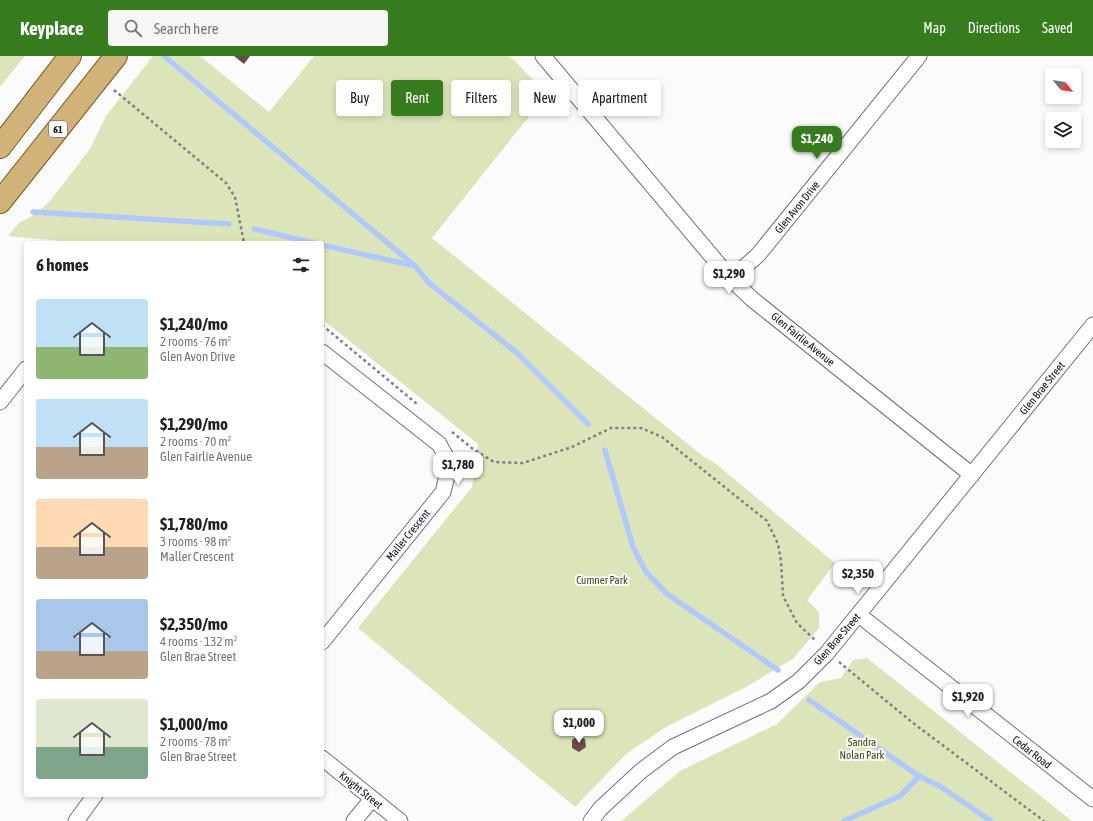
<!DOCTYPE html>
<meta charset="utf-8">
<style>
body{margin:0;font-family:"Asap Condensed",sans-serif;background:#f6f6f6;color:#222;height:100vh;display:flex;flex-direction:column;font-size:15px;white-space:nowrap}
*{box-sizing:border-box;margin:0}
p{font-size:13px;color:#767676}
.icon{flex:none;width:22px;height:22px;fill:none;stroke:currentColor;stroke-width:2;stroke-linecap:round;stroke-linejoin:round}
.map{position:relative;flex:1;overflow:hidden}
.sheet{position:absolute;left:24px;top:185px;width:300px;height:556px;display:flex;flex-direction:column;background:#fff;border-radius:4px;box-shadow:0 2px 6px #0003}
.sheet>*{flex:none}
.top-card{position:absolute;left:336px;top:24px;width:380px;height:36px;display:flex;gap:8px}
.needle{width:26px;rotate:120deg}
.buttons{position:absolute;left:1045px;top:12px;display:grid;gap:8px}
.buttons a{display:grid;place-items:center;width:36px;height:36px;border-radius:4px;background:#fff;box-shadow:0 2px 6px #0003;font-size:20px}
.price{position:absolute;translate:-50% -34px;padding:0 9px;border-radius:8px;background:#fff;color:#222;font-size:13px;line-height:26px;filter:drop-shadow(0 1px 2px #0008)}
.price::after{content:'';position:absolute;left:50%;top:24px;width:12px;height:9px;margin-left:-6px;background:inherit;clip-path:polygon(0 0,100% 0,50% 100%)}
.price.current{background:#367c1f;color:#fff}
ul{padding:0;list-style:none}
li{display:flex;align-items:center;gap:12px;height:100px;padding:0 12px}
li span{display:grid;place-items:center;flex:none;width:112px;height:80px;border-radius:4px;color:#555}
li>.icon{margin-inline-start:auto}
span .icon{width:48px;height:48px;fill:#fffc;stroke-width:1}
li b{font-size:17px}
h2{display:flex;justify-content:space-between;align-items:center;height:48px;padding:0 12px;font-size:17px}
.tag{padding:0 14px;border-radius:4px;background:#fff;box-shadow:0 2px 6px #0003;font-size:14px;line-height:36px}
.tag.current{background:#367c1f;color:#fff}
header{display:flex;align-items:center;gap:24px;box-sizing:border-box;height:56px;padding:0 20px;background:#367c1f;color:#fff}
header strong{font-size:19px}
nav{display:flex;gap:22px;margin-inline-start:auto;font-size:14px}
.search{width:280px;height:36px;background:#f6f6f6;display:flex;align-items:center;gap:10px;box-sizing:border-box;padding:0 14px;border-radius:4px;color:#767676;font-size:15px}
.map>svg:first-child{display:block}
.green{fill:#dce5b9}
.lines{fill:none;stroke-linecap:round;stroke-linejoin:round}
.stream{stroke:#b1c9fa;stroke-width:5.5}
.building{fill:#6e4b47}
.minor-casing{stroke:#726d8b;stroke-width:17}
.primary-casing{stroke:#7a581e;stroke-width:24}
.path{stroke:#807f85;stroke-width:2.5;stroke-dasharray:3 3;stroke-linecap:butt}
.minor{stroke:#fff;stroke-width:15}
.primary{stroke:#d1b37a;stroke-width:22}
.labels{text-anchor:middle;stroke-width:4;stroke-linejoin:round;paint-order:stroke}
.shield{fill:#fbfbfb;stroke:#56545c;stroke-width:1}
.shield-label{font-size:10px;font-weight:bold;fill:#0f0d18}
.street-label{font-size:11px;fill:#0f0d18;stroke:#fbfbfb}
.park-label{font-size:11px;fill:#424a17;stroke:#fbfbfb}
</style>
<header>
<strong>Keyplace</strong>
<div class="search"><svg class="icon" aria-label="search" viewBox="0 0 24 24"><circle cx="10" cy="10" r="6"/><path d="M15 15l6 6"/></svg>Search here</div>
<nav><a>Map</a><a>Directions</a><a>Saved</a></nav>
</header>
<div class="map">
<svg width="1093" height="765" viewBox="0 0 1093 765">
<rect width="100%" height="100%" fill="#fbfbfb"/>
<g class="green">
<path d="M0,0H25L0,31Z"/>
<path d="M153,0H200L269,56L314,0H508L514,4L547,38L432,182L704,401L715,407L835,507L807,544L819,556V572L793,603L746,631L666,671L626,698L575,751L358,572L472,431L478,388L322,263V187H84L8,180L19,167L34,159L50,145L90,93L106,60Z"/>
<path d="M867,602L1072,765H621L680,715L777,668L820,626L841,622L853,604Z"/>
</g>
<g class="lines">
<g class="stream">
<path d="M164,0L414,209"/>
<path d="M33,156L229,168"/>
<path d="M254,173L314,187"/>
<path d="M322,189L415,210L429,227L516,296L588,368"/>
<path d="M605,394L633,491L646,516L667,538L778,614"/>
<path d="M809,644L919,720L941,731L991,765"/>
<path d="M844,765L900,740L919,720"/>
</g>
</g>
<g class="building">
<path d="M234,0H250L244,8Z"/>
<path d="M578,680L585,683L586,691L579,696L572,692V684Z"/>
</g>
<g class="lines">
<g class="minor-casing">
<g id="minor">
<path d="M543,0L731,223L752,243L972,419"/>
<path d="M731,223L758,199L919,0"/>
<path d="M322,296L439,388L450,408L443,436L322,586"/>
<path d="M0,346L26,313"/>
<path d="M859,559L1093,743"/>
<path d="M322,702L400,765"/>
<path d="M76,765L95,739"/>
<path d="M354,765L372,743"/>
<path d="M591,765L600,753L641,715L673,691L771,645L799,625L827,597L1093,269"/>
</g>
</g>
<g class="primary-casing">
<g id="primary">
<path d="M0,91L70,0"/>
<path d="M0,146L116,0"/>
</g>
</g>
<g class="path">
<path d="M114,34L226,127L235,141L244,187"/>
<path d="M322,269L417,348"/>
<path d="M452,376L473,393L494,406L523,407L572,391L611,372H641L662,381L767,465L778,488L781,505L783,540L797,567L816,585"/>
<path d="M839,606L913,667L1044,765"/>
</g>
<use href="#minor" class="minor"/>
<use href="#primary" class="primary"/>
</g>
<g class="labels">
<rect class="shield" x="49" y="65" width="18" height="16" rx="3"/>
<g class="shield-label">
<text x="58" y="77">61</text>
</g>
<g class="street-label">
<text transform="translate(797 151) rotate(-51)" y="4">Glen Avon Drive</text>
<text transform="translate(803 283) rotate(39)" y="4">Glen Fairlie Avenue</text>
<text transform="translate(1042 332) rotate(-51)" y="4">Glen Brae Street</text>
<text transform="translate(408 479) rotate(-51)" y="4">Maller Crescent</text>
<text transform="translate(837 583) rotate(-49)" y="4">Glen Brae Street</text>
<text transform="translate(1032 696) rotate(38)" y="4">Cedar Road</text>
<text transform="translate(361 734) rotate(39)" y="4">Knight Street</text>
</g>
<g class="park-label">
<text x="602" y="528">Cumner Park</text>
<text x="862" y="690">Sandra<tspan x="862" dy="13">Nolan Park</tspan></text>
</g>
</g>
</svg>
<div class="buttons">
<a><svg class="needle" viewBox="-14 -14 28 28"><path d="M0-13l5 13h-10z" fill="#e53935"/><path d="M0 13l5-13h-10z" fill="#767676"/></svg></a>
<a><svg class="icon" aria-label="layers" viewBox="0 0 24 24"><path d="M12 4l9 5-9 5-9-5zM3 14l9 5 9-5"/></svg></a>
</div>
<b class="price current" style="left:817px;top:104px">$1,240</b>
<b class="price" style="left:729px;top:239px">$1,290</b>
<b class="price" style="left:458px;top:430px">$1,780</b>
<b class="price" style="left:858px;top:539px">$2,350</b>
<b class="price" style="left:968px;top:662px">$1,920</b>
<b class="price" style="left:579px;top:688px">$1,000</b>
<div class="top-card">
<a class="tag">Buy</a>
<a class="tag current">Rent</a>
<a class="tag">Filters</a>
<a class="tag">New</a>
<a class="tag">Apartment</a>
</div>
<section class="sheet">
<h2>6 homes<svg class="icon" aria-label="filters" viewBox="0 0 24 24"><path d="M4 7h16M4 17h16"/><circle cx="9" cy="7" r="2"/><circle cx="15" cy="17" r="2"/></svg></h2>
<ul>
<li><span style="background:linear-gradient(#bfe0f5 60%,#8fb573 0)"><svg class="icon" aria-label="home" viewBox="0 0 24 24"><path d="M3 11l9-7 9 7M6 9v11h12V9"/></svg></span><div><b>$1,240/mo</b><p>2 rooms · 76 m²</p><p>Glen Avon Drive</p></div></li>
<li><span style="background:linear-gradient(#bfe0f5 60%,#b9a48a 0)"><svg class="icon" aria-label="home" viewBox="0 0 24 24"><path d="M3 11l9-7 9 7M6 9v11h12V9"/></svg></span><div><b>$1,290/mo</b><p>2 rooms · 70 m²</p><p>Glen Fairlie Avenue</p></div></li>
<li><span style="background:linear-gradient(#ffd9b3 60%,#b9a48a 0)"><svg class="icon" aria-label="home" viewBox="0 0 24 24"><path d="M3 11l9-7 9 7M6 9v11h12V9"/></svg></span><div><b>$1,780/mo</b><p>3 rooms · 98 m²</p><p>Maller Crescent</p></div></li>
<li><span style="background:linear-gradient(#a9c7e8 65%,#b9a48a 0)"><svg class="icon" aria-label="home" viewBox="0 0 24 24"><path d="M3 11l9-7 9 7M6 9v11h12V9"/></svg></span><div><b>$2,350/mo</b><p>4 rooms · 132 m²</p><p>Glen Brae Street</p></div></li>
<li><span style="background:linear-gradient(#dfe7d0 60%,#7fa58c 0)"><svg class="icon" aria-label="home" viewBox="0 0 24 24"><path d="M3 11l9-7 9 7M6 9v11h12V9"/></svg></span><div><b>$1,000/mo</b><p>2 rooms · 78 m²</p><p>Glen Brae Street</p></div></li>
</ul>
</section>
</div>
